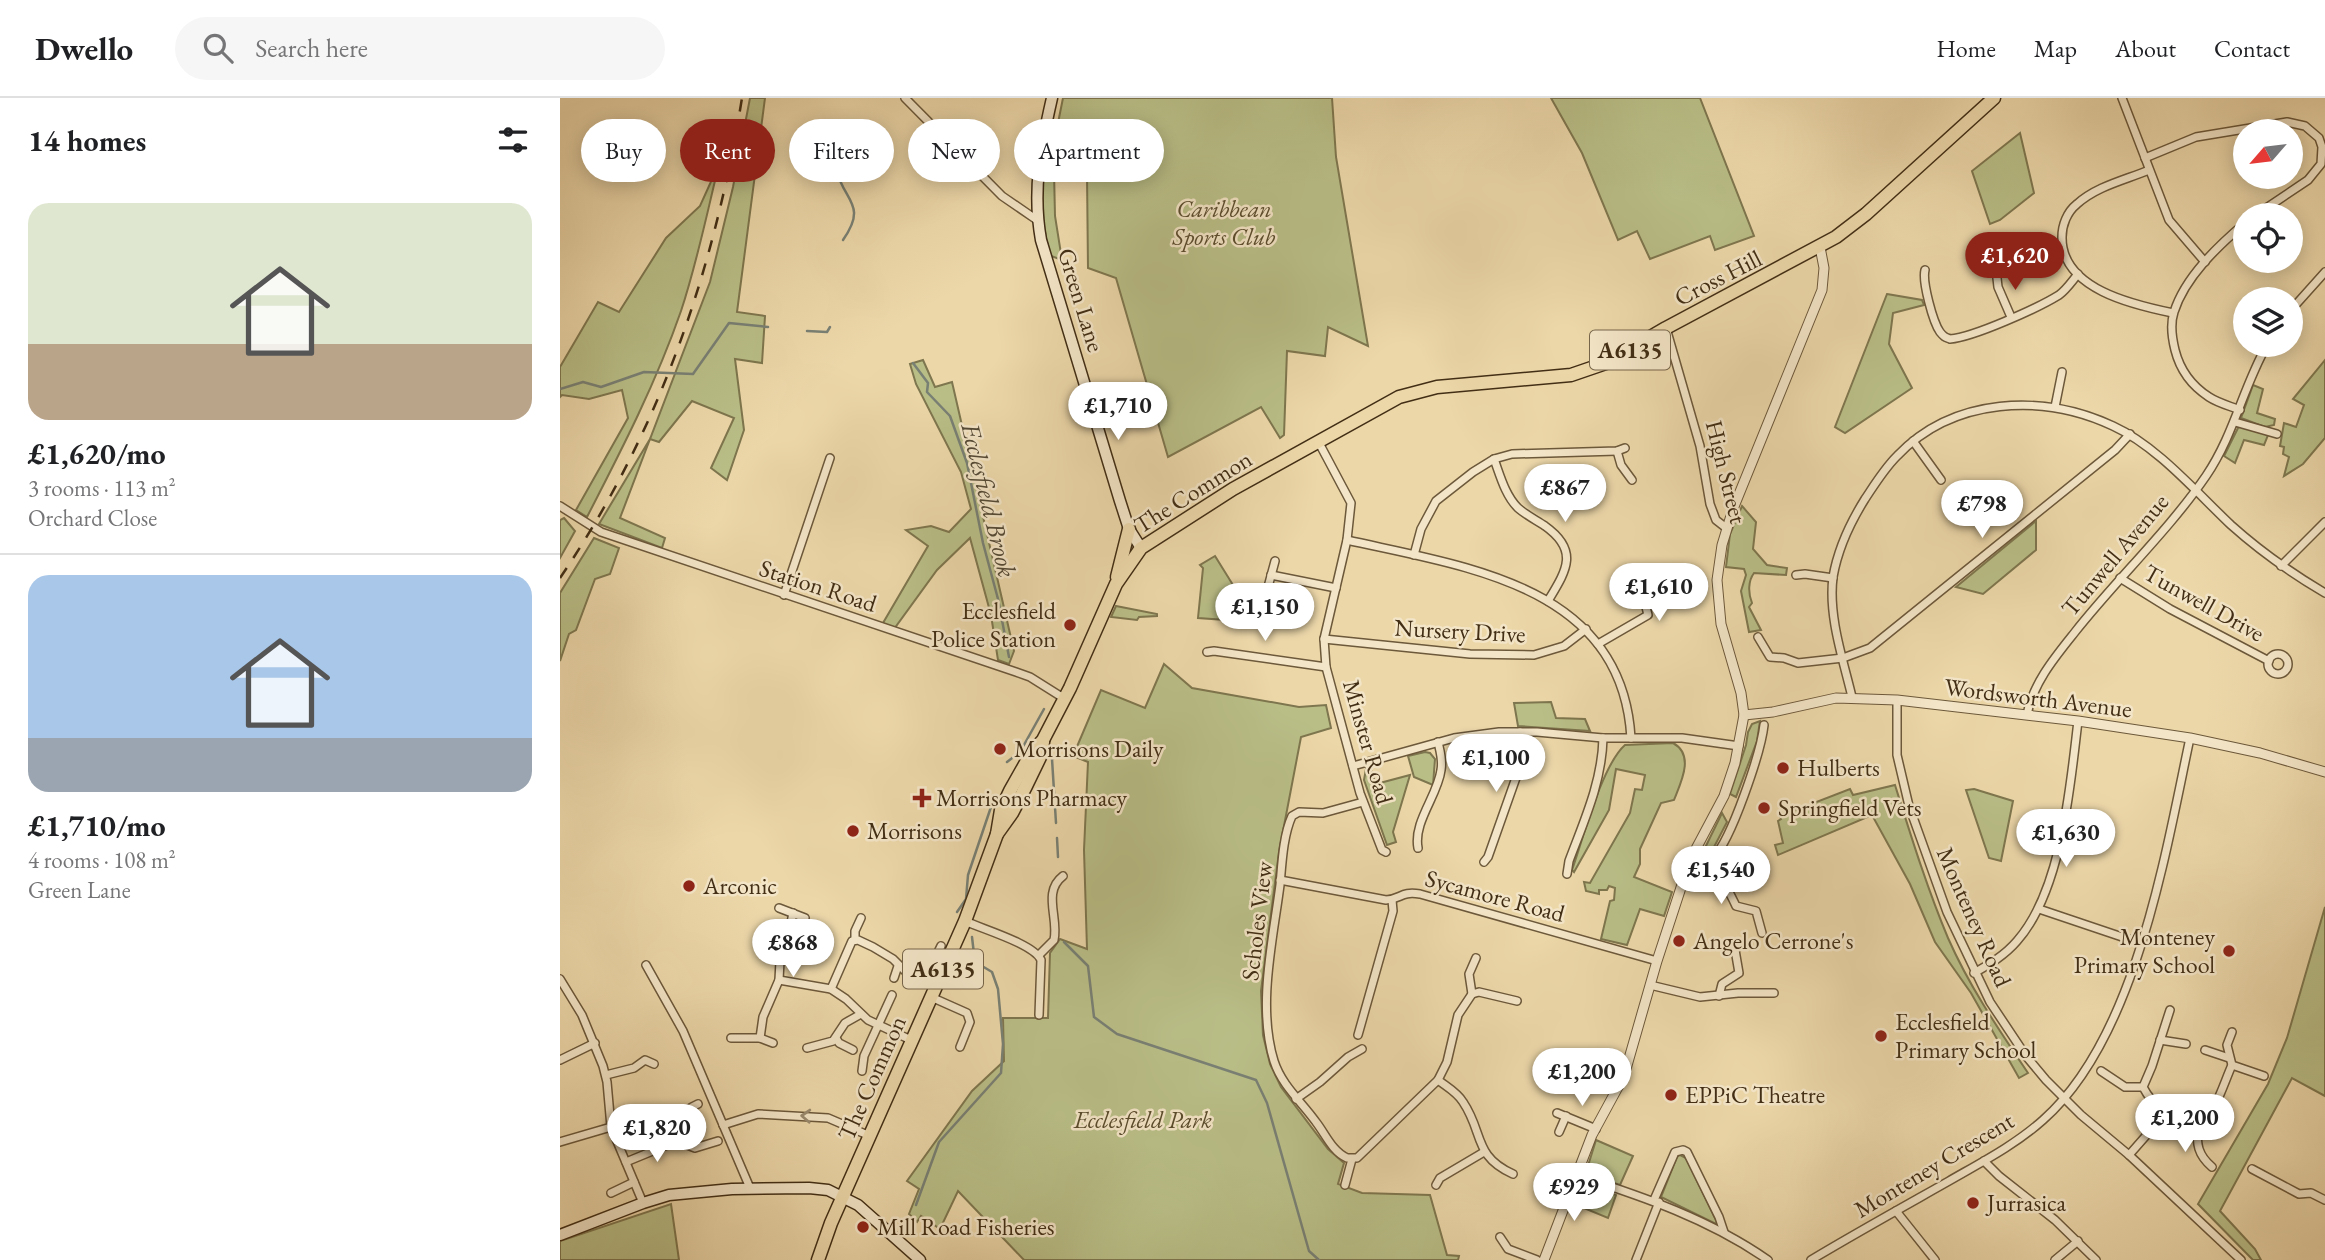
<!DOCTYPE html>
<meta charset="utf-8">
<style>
body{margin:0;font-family:"EB Garamond",serif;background:#f6f6f6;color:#202124;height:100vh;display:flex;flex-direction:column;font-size:26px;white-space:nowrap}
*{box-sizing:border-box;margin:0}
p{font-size:23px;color:#757577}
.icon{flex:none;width:38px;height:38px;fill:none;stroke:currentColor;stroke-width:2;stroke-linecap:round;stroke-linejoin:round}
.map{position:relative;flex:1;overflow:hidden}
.panel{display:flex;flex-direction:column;background:#fff;width:560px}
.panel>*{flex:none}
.top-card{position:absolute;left:21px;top:21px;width:665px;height:63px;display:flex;gap:14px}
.needle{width:46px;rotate:242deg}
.tools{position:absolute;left:1673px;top:21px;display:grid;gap:14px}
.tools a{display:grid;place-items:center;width:70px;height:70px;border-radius:50%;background:#fff;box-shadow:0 4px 18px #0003;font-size:35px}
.price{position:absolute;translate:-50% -60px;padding:0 16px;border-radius:24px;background:#fff;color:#222;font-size:23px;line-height:46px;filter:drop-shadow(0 2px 4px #0008)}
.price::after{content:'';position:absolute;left:50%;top:42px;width:21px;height:16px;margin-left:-10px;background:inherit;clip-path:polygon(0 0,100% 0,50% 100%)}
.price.on{background:#8f2418;color:#fff}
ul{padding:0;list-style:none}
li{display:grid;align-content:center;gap:14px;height:371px;padding:0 28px}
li+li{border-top:2px solid #e0e0e0}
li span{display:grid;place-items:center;height:217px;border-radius:21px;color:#555}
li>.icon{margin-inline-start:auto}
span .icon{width:126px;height:126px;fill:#fffc;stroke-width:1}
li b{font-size:30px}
h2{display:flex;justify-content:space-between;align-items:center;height:84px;padding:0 28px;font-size:30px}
.chip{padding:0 24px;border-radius:32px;background:#fff;box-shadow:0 4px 18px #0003;font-size:24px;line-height:63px}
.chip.on{background:#8f2418;color:#fff}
header{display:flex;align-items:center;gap:42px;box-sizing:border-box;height:98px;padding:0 35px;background:#fff;border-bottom:2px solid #e0e0e0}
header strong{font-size:33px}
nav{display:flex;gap:38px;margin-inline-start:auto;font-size:24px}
.search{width:490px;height:63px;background:#f6f6f6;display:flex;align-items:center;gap:18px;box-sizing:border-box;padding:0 24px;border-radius:38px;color:#757577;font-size:26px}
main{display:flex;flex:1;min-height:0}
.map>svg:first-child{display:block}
.green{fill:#b9be87;stroke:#7e764e;stroke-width:2}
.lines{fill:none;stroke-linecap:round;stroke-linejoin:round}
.stream{stroke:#798074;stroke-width:2.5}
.minor-casing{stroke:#6c583a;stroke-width:10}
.tertiary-casing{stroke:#6c583a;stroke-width:11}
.secondary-casing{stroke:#422e15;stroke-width:13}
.primary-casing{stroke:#422e15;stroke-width:15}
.minor{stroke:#f3e5c7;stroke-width:7}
.tertiary{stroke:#f3e5c7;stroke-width:9}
.secondary{stroke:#f3e5c7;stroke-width:10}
.primary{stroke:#ecd7a9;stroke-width:12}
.rail{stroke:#422e15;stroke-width:2.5;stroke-dasharray:12 12;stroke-linecap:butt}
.oneway{stroke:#9a8a6e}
.poi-dot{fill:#8f2418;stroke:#f3e5c7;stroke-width:2.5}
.labels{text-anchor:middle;stroke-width:5;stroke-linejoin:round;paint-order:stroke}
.shield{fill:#f3e5c7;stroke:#77654a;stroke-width:2}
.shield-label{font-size:23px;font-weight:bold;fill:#422e15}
.park-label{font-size:24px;font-style:italic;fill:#5a4b2c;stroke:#f3e5c7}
.street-label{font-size:24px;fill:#422e15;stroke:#f3e5c7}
.poi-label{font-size:24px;fill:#422e15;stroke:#f3e5c7;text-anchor:start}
.water-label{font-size:26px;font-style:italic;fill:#544935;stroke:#f3e5c7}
</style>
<header>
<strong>Dwello</strong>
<div class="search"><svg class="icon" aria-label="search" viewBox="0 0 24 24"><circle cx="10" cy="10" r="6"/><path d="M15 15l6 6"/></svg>Search here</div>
<nav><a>Home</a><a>Map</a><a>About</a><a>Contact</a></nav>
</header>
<main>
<section class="panel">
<h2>14 homes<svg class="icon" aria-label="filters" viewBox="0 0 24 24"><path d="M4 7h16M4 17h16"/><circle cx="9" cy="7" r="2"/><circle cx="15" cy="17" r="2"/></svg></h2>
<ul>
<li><span style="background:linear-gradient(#dfe7d0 65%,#b9a48a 0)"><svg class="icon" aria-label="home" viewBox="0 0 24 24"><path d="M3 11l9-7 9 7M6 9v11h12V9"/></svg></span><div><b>£1,620/mo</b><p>3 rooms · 113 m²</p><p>Orchard Close</p></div></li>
<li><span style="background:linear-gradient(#a9c7e8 75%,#9aa5b1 0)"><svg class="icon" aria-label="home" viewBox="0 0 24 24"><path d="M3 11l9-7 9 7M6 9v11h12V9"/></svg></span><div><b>£1,710/mo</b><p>4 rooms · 108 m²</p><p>Green Lane</p></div></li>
</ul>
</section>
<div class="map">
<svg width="1765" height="1162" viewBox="0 0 1765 1162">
<rect width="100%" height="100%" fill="#ecd7a9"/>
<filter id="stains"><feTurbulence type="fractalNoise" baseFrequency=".00286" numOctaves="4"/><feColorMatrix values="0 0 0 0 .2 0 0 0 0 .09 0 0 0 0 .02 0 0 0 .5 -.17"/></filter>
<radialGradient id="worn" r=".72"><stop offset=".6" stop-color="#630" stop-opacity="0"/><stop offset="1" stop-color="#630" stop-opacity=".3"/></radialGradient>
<g class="green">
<path d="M190,0H205L177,214L205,218L202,265L175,261L184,332L167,382L151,370L174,320L132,303L99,344L90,341L60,420L105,440L102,450L39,426L90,341L150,184L173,89Z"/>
<path d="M503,0H772L776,59L808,248L768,229L765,258L727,253L724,337L720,340L701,309L608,359L556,180L528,170L527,76L494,73L495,118L502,162L491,158C481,129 482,102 483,72L494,73L498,25Z"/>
<path d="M991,0H1140L1194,138L1155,152L1150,138L1090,161L1077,133L1058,142L1022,55Z"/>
<path d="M1460,35L1474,95L1440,122L1430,126L1412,73Z"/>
<path d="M159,66C147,115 137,165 121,213C96,285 62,351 27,419L16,412L68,320L62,292L29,301L2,297L0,299V269L38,204L59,214L106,140L140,108Z"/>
<path d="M1327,196L1362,202L1364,207L1333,215L1329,246L1352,290L1285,335L1275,329Z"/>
<path d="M363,262L375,289L392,284L454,553L449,566L438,562L431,517L410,440L377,472L334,531L325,528L323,525L368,448L346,432L371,428L389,434L411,411L401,374L356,286L350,266Z"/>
<path d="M1765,262V340L1743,366L1724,378L1729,359L1723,356L1724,349L1720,348L1724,325L1736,329L1744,307L1733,301Z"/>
<path d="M1693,287L1703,291L1697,315L1715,321L1714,327L1705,329L1681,320Z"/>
<path d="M1681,328L1708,337L1704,347L1684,342L1675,365L1664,358L1678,330Z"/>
<path d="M1182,408L1196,424L1193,451L1207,467L1227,470L1226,477L1194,475C1188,483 1188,495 1192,505L1189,509L1201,532L1189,534L1181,493L1186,477L1184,471L1166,469L1170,436Z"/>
<path d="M4,420L15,433L0,460V422Z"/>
<path d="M1476,423V452L1423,496L1396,489Z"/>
<path d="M34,440L59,450L50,476L35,481L16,532L9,536L0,563V495Z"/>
<path d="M655,458L696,524L638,520L643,470L640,467Z"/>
<path d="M556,508L597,516V518L579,519L577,522L551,519Z"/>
<path d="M604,566L632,590L739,609L766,607L771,630L741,639L719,754L701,893L703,937L710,966L721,989L768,1051L784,1065L778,1086L802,1095L870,1097L887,1157L899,1158L898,1162H464L398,1093L380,1131L361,1118L357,1124L349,1116L359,1091L347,1083L412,993L444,963L443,920H488L490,855L500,841L527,851L524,752L528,664L513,658L541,592L585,610Z"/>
<path d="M991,604L996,620L1025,621L1030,633L958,628L954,605Z"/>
<path d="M1200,623L1197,643L1176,699L1170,696L1186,647L1188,634L1192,626Z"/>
<path d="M1113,645C1135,657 1121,684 1114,702L1101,705L1080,751V766L1074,779L1112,794L1104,818L1080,811L1067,847L1041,841L1050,803L1054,802L1055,790L1049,788L1047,792H1039V796L1026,793L1024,784L1030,785L1070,715L1075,691L1082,692L1085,677L1056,671L1049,712L1014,774L1012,772C1023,741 1042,667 1065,647Z"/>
<path d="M865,654L870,655L875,661L873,687L854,679L848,658Z"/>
<path d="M810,669L816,686L850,677L833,734L836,744L827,747L804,682L806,671Z"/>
<path d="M1335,687C1351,738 1367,790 1388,840C1409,888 1439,932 1468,975L1459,980L1411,895L1375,844L1350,786L1312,717L1218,757L1215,747L1223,745L1218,723L1221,721L1220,718L1290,691L1293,697Z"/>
<path d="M1414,691L1453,703L1441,763L1429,760L1406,692Z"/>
<path d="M1162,715L1167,724L1153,751L1146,759L1143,754Z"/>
<path d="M1148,770L1151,772C1150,784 1142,792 1130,793L1135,775L1138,771Z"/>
<path d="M1765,809V998L1732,980L1660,1113L1695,1151L1701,1162H1693L1638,1106L1708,986L1727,940Z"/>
<path d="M1036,1042L1073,1058L1060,1087L1032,1078L1027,1071Z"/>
<path d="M1120,1057L1126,1060L1157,1124L1156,1126L1101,1099L1117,1059Z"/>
<path d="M1024,1086L1056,1097L1048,1120L1014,1106L1020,1089Z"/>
<path d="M111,1106L119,1162H0V1143Z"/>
</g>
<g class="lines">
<g class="stream">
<path d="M270,26C272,41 273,56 276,71C284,104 308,106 283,142"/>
<path d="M247,233L267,234L270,229"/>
<path d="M353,265L368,285L367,294L390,318L407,365L423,445L438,501L449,559"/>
<path d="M0,291L23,284L41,289L84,274L133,276L169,225L208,229"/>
<path d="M492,661L496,725"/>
<path d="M447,664L460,654L484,611"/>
<path d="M497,740L498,759"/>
<path d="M397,814L406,801L408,777L431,709V700"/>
<path d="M504,844L528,868L534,919L557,936L696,982L707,1005L749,1153L759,1162"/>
<path d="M356,1107L379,1044L441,975L443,946L438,891L432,874L422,868L414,856L412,839"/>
</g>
<g class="minor-casing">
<g id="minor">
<path d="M345,0L442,98L477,122"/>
<path d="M1562,0L1609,122L1645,164"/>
<path d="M1585,60L1636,39L1727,24L1745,28L1759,40L1762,49L1761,66L1748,82L1696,117"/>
<path d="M1589,72C1565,82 1537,88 1517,106C1507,114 1502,127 1502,139C1501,191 1574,207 1613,215"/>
<path d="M1436,171L1438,189L1451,219"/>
<path d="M1365,172C1362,184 1373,224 1380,234C1384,239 1385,239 1390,241C1414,239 1478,210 1499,197C1507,191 1512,183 1518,176"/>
<path d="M1731,212L1765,174"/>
<path d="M1106,230L1140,348L1150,406L1156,422L1165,429"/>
<path d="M1495,309L1502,274"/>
<path d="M1680,312C1670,308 1658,305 1649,299C1632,288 1620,272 1615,252C1612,240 1610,226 1614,214C1625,179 1658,148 1685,125"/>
<path d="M1675,324L1717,336"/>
<path d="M758,343L791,405L787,442L764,541L766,569L800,695L822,752L826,754"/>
<path d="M1353,343L1381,382"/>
<path d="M1057,353L1061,367L1072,382"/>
<path d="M934,361C940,377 945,397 958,410C966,417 976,422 985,428C1020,453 1006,473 988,503"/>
<path d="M0,408L41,434L456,574L470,579L505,601"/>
<path d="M787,442C906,469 1062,487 1071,640"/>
<path d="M854,457L861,431L876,403L913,374L934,361L952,356L1057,353L1065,350"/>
<path d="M1721,468L1765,424"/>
<path d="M711,477L776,490"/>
<path d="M1236,477L1245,476L1273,480"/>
<path d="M1560,480L1610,511L1709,563"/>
<path d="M708,489L715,463"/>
<path d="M224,497L270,360"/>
<path d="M1198,539L1210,559L1224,560L1238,565L1283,560L1310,550L1555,352L1570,336"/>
<path d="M764,541L910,556L974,557L1004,548L1026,531"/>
<path d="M1038,546L1088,517L1085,505L1066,475"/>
<path d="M647,554L654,553L766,569"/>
<circle cx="1718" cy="566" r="10"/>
<path d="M1292,599C1283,561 1268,518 1273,479C1278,450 1290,425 1305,401C1315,386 1324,371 1337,358C1393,299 1483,295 1553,328C1597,348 1636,394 1671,427C1700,453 1731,475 1765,495"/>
<path d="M1337,602V657L1349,708L1387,814L1430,904L1466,958L1486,982L1521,1017L1569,1057L1681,1162"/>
<path d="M1467,617C1473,585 1495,559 1515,534C1556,482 1609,432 1646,378C1674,337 1683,289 1707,247"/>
<path d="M793,668L894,640L939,634H977L1043,640H1122L1179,648"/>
<path d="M803,704L763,715L739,714L732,718C723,738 722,765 720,787C713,842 697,908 714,963C722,988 742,1004 756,1024C766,1037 772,1053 787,1060H797L878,982L887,964L898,917L912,896L919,894L957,903"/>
<path d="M858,750C853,724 878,697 881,672C883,662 880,653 878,644"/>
<path d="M1153,760C1160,778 1168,791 1176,808L1196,813L1202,835"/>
<path d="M1130,762L1153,760C1171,743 1201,654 1204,627"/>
<path d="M924,764L928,759L958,674L960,634"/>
<path d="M1007,776L1009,763C1024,723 1042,684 1043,640"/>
<path d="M720,782L826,802C842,801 840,793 860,796L1097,863"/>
<path d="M219,810L245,820"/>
<path d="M1479,811L1580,845"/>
<path d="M405,823C422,831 474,846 481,862L479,917"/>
<path d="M295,842V833L301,820"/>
<path d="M479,857L494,842C499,820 482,794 503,778"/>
<path d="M86,867L123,933L190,1090"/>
<path d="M1414,875C1430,866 1445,857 1457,843C1502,792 1510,689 1518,623"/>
<path d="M334,880L338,868"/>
<path d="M0,881L22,917L43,968L47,984L51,1029L83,1105"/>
<path d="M219,882L271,891L286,901L308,922L351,942"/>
<path d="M1090,887L1140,899L1178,895H1214"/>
<path d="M271,891L292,843L298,842L313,849L333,861L345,873L361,879L367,877L381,848"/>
<path d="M912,896L909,876L916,860"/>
<path d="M1159,898L1162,886L1179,875L1174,846"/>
<path d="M371,899L407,915L410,924L400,949"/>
<path d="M1610,912L1592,968L1583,989C1591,1005 1619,1032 1638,1029C1656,1015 1663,987 1672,967"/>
<path d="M1672,934L1667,947L1672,967L1704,978"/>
<path d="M798,937L833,813L832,802"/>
<path d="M171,940H200L213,945"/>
<path d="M200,940L203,919L219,882L220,863L226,849L233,815"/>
<path d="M276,940L279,945L293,952"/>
<path d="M1600,942L1626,946"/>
<path d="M247,950L273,943L285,925L301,916"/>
<path d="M1645,952L1669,960"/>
<path d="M0,962L35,945"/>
<path d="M302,973L304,958L332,897"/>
<path d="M1541,973L1565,989H1583"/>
<path d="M46,977L74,970L85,962L94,966"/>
<path d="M878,982C887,989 897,994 903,1004C924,1035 913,1058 953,1076"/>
<path d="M736,1001L760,984L788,959L802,951"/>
<path d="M138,1006C120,1014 114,1022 117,1043L135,1050L158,1043"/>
<path d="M997,1015L1036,1031"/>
<path d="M163,1027L198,1016L268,1020L310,1038"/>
<path d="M1638,1029C1636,1046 1638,1057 1652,1069"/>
<path d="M999,1034L1006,1018"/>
<path d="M0,1044L51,1029"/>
<path d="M1569,1057L1606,1015"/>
<path d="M1424,1063L1439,1078L1495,1122L1536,1162"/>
<path d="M66,1064L117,1043"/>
<path d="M1692,1071L1739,1096L1751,1095L1765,1102"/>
<path d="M1016,1077C1084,1099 1149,1121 1208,1162"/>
<path d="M785,1087L792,1061"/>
<path d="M876,1087L880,1080L924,1054"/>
<path d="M51,1095L74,1084"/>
<path d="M1094,1102L1115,1054L1123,1052L1127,1054L1159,1119L1164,1134"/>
<path d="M1336,1113L1375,1162"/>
<path d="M940,1139L948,1151L977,1162"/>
<path d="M1076,1162L1099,1104"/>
<path d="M1251,1162C1296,1135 1343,1109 1389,1083C1422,1064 1455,1047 1483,1022C1576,940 1605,757 1630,640"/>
<path d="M1495,1162L1518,1143"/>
</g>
</g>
<g class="tertiary-casing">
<g id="tertiary">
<path d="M1184,617L1213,614L1276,600L1337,602L1518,623L1630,640L1700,655L1765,674"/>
<path d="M984,1162L1032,1037L1064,978L1097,863L1130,762L1164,698L1175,665L1184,617L1181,595L1161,526L1157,482L1162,447L1173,411L1262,192L1264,170L1260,149"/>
</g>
</g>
<g class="secondary-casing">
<g id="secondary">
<path d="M492,0C481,48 472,92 481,142L560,403L569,431L581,450"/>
<path d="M0,1137L83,1105L109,1097L172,1091L249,1090L268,1092L298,1107L360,1162"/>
</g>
</g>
<g class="primary-casing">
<g id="primary">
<path d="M557,479L569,431"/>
<path d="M437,736L441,712L450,693L472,654L483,642L510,590L556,486L581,450L673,391L839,299L877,289L1011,277L1046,265L1106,230L1276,139L1306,116L1434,0"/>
<path d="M258,1162L271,1125L405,823L437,736L452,715L466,688L481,657L483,644"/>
</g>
</g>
<use href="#minor" class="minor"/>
<use href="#tertiary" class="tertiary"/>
<use href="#secondary" class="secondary"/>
<use href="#primary" class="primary"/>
<path class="rail" d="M0,480C100,333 154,173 182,0"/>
</g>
<defs><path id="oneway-chevron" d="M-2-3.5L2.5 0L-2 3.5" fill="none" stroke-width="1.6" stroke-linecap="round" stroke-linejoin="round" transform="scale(1.75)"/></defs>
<use class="oneway" href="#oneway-chevron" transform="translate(246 1018) rotate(-177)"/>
<g class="poi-dot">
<circle cx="510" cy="527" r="7"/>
<circle cx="440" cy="651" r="7"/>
<circle cx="1223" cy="670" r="7"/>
<path d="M358.5 689.5h7v7h7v7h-7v7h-7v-7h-7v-7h7z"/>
<circle cx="1204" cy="710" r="7"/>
<circle cx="293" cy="733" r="7"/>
<circle cx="129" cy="788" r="7"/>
<circle cx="1119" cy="843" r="7"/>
<circle cx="1669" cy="853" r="7"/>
<circle cx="1321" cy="938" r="7"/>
<circle cx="1111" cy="997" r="7"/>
<circle cx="1413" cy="1105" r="7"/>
<circle cx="303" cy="1129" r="7"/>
</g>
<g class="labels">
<g class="shield">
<rect x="1030" y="232.5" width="80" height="39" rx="5"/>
<rect x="343" y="851.5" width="80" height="39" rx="5"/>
</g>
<g class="shield-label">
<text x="1070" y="260">A6135</text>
<text x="383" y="879">A6135</text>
</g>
<g class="park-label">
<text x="664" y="119">Caribbean<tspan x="664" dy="28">Sports Club</tspan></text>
<text x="583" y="1030">Ecclesfield Park</text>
</g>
<g class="street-label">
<text transform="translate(1158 180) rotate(-27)" y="8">Cross Hill</text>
<text transform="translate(521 202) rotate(73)" y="8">Green Lane</text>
<text transform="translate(1166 374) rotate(76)" y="8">High Street</text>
<text transform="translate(633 394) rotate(-32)" y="8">The Common</text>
<text transform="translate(1555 457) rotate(-50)" y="8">Tunwell Avenue</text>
<text transform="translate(258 488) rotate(18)" y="8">Station Road</text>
<text transform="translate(1644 505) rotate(29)" y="8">Tunwell Drive</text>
<text transform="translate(900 533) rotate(3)" y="8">Nursery Drive</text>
<text transform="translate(1478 600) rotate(7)" y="8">Wordsworth Avenue</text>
<text transform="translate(808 644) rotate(74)" y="8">Minster Road</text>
<text transform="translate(935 798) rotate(15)" y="8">Sycamore Road</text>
<text transform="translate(1414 819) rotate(66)" y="8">Monteney Road</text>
<text transform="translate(697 823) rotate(-83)" y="8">Scholes View</text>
<text transform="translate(312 980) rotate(-66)" y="8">The Common</text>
<text transform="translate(1374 1067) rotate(-31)" y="8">Monteney Crescent</text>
</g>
<g class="poi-label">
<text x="496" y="521" text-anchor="end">Ecclesfield<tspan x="496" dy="28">Police Station</tspan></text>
<text x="454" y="659">Morrisons Daily</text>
<text x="1237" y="678">Hulberts</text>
<text x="376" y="708">Morrisons Pharmacy</text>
<text x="1218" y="718">Springfield Vets</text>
<text x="307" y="741">Morrisons</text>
<text x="143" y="796">Arconic</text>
<text x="1655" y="847" text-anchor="end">Monteney<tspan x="1655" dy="28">Primary School</tspan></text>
<text x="1133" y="851">Angelo Cerrone's</text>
<text x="1335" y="932">Ecclesfield<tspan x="1335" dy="28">Primary School</tspan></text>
<text x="1125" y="1005">EPPiC Theatre</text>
<text x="1427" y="1113">Jurrasica</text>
<text x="317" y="1137">Mill Road Fisheries</text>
</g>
<g class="water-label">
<text transform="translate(429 402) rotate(76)" y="9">Ecclesfield Brook</text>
</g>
</g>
<rect width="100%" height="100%" filter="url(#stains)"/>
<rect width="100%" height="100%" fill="url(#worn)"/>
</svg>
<div class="tools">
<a><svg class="needle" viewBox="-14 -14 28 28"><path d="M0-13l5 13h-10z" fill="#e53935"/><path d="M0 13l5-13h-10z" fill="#757577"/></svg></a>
<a><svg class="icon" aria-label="locate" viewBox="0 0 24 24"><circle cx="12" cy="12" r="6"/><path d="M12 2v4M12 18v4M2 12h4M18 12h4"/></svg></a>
<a><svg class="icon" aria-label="layers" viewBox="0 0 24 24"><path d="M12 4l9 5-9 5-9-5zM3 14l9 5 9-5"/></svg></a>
</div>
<b class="price on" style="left:1455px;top:194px">£1,620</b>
<b class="price" style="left:558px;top:344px">£1,710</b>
<b class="price" style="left:1005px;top:426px">£867</b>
<b class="price" style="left:1422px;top:442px">£798</b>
<b class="price" style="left:1099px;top:525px">£1,610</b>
<b class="price" style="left:705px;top:545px">£1,150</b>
<b class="price" style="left:936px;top:696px">£1,100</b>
<b class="price" style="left:1506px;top:771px">£1,630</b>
<b class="price" style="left:1161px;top:808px">£1,540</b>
<b class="price" style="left:233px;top:881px">£868</b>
<b class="price" style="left:1022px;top:1010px">£1,200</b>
<b class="price" style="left:1625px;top:1056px">£1,200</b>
<b class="price" style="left:97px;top:1066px">£1,820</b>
<b class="price" style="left:1014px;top:1125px">£929</b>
<div class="top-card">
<a class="chip">Buy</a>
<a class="chip on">Rent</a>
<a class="chip">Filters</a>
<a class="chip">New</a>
<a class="chip">Apartment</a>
</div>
</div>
</main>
